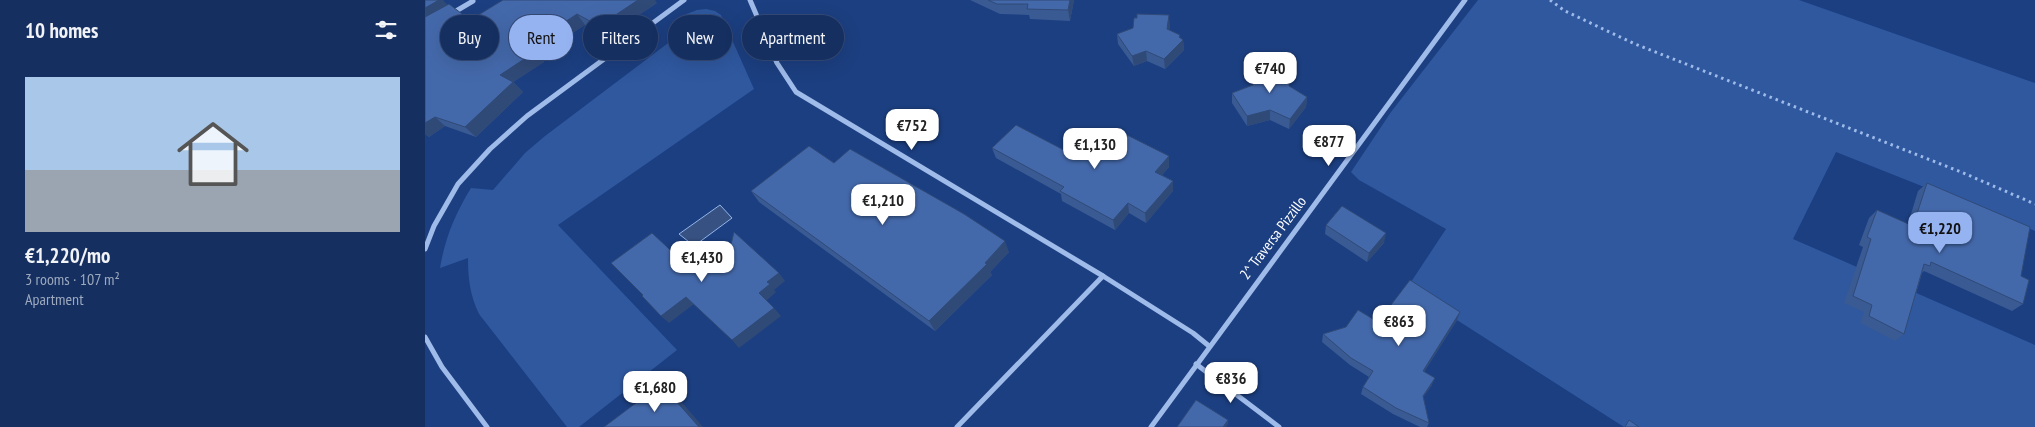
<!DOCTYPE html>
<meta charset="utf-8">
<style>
body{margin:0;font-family:"PT Sans Narrow",sans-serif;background:#1e3767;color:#f1f3f6;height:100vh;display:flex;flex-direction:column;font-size:19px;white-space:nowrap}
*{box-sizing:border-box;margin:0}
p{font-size:16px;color:#9da9bd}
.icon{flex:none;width:28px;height:28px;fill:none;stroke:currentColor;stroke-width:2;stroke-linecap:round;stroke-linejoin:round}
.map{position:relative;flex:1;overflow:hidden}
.drawer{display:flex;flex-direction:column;background:#152f61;width:425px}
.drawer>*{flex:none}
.guide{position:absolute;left:15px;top:15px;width:475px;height:45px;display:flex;gap:10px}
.price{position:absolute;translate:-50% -42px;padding:0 11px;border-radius:10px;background:#fff;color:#222;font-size:16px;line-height:32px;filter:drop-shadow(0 1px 2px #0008)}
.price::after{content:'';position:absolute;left:50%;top:30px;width:15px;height:11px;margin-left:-8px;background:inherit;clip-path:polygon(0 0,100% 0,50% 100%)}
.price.current{background:#95b2f1;color:#111}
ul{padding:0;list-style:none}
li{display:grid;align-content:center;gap:10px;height:265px;padding:0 25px}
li+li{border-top:1px solid #344a76}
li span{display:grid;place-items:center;height:155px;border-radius:0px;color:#555}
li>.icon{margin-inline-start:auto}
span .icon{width:90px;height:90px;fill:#fffc;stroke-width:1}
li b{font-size:21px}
h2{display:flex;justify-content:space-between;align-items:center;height:60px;padding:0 25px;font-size:21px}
.chip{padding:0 18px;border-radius:22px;background:#152f61;box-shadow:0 5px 20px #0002,0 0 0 1px #344a76;font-size:18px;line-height:45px}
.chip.current{background:#95b2f1;color:#111}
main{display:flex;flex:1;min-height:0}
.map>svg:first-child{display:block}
.green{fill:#2f589f}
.water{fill:#375182;stroke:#92b5ec}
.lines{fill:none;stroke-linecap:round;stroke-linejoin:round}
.path{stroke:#9fbbea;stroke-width:3;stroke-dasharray:2.5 4;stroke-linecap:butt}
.minor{stroke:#9fbbea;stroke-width:5}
.wall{fill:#3a5a93}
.shaded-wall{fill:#304a78}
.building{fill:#4469ab;stroke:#304a78}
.labels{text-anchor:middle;stroke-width:4;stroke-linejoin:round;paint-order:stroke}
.street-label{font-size:15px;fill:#fff;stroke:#1c3f81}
</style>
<main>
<section class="drawer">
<h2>10 homes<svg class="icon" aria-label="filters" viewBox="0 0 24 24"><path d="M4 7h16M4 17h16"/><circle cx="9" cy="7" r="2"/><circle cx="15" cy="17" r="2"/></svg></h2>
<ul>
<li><span style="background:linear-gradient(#a9c7e8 60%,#9aa5b1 0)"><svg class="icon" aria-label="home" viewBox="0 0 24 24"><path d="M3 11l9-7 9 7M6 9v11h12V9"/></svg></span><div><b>€1,220/mo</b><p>3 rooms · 107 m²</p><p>Apartment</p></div></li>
</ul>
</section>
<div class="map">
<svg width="1610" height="427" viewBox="0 0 1610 427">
<rect width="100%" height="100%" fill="#1c3f81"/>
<g class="green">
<path d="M1053,0H1374L1610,83V231L1411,152L1368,239L1610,345V427H1199L982,288L1021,229L934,180L926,172L966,112Z"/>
<path d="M281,9L290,11L296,15L329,89L133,225L252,350L154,427H142L54,314C45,295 43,279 43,258L15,268C20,238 30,214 46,188L68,190L100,153L120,136L271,22L259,15L272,10Z"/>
</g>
<path class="water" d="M295,205L307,218L269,246L254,234Z"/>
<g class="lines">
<path class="path" d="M1125,0L1140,11L1210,44L1536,172L1610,204"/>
<g class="minor">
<path d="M325,0L352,63L371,92L678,276"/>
<path d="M26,14L48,1"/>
<path d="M0,249L9,226L33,184L65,149L102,116L259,0"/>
<path d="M0,337L17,367L62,427"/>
<path d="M771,364L854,427"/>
<path d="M532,427L678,276L768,333L784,346"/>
<path d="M726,427L1040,0"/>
</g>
</g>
<g class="wall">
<path d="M0,0L22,5L45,20L232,3L182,36L160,25L113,55L119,62L88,82L98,92L51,137L20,126L4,137L0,134Z"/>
<path d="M545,0H649L645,21L605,19L604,15L575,14Z"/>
<path d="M745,26L744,30L758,40L759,50L740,69L722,61L709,66L693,44L692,34Z"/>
<path d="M827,85L864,86L882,97L881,107L864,129L845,120L822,126L807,103V93Z"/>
<path d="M681,142L744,156V167L737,175L748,181V191L721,223L704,213L690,230L637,201L636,194L571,158L567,148L656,159Z"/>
<path d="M409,163L584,252L565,272L567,275L510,331L334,202L326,191Z"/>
<path d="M1502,183L1596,276L1598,304L1587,311L1499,271L1497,273L1479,334L1470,341L1435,323L1439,312L1419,303L1438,247L1434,245L1444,218L1452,210L1483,224L1493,191Z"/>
<path d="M901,225L959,243L942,262L900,234Z"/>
<path d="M1032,320L999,372L1007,385L998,397L1004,423L1002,427H995L968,414L936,394L938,387L944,377L925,365L897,342L898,334L953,322Z"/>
</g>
<g class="shaded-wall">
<path d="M14,0H18L26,9L0,24V8Z"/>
<path d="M213,0H230L232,3L182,36L174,26Z"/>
<path d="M645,0H649L645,21L643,10Z"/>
<path d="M152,14L160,25L113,55L119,62L88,82L98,92L51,137L40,127L75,75L102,47Z"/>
<path d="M744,15L745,26L743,40L742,29Z"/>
<path d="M755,35L756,42L758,40L759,50L740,69L739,59Z"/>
<path d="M721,51L722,61L709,66L707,56Z"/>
<path d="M882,97L881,107L864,129L865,119Z"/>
<path d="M845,110V120L822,126V116Z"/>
<path d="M10,117L20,126L4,137L0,134V123Z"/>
<path d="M744,156V167L731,182L730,172Z"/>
<path d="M748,181V191L721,223L720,213Z"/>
<path d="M703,203L704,213L690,230L688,220Z"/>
<path d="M961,233L959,243L942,262L944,253Z"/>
<path d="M580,241L584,252L565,272L567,275L510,331L504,321Z"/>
<path d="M354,273L360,281L349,290L351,292L341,301L334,293L342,282Z"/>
<path d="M261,297L269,304L244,323L236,316Z"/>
<path d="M349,308L356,316L314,348L307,340Z"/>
<path d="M1035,312L1032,320L995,378L998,371Z"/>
<path d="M1010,378L1007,385L995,402L998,396Z"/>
<path d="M236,384L249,393L278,427H274Z"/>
<path d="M803,420V424L801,427H798Z"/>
</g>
<g class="building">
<path d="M0,0H14L0,8Z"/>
<path d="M78,0H213L174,26L152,14L102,47L110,52L75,75L88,82L40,127L10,117L0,123V17L24,4L45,20Z"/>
<path d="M563,0H645L643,10L602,9L603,4H572Z"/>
<path d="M712,14L744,15L742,29L755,35L754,37L758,40L739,59L721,51L707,56L692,34L708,28L709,18H712Z"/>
<path d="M831,69L865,71L864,86L882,97L865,119L845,110L822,116L807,93L828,85V74H831Z"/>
<path d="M591,125L656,159L675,139L681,142L692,130L744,156L730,172L748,181L720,213L703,203L688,220L635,191L639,187L567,148Z"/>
<path d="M384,146L409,163L425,149L539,214L580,241L560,263L562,264L504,321L326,191Z"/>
<path d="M1502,183L1605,227L1596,276L1604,280L1598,304L1506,262L1505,266L1499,264L1479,334L1444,316L1447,305L1428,296L1446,239L1442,237L1452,210L1488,226Z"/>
<path d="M917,206L961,233L944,253L901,225Z"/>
<path d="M309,232L354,273L342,282L345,284L334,293L349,308L307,340L261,297L236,316L217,296L218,295L186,263L227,233L273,276L304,253Z"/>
<path d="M985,280L1035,312L998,371L1010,378L998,396L1004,423L971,408L938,387L948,371L926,358L898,334L921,327L933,310L953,322Z"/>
<path d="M236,384L274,427H179Z"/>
<path d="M771,400L803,420L798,427H752Z"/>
<path d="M1204,420L1214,427H1200Z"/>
</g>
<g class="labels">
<g class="street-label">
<text transform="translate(848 238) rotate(-53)" y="5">2^ Traversa Pizzillo</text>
</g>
</g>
</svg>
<b class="price" style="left:845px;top:94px">€740</b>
<b class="price" style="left:487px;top:151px">€752</b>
<b class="price" style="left:904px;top:167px">€877</b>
<b class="price" style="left:670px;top:170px">€1,130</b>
<b class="price" style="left:458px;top:226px">€1,210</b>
<b class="price current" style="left:1515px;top:254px">€1,220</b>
<b class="price" style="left:277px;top:283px">€1,430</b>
<b class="price" style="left:974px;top:347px">€863</b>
<b class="price" style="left:806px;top:404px">€836</b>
<b class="price" style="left:230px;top:413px">€1,680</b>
<div class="guide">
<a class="chip">Buy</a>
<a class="chip current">Rent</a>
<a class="chip">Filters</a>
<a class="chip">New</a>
<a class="chip">Apartment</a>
</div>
</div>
</main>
